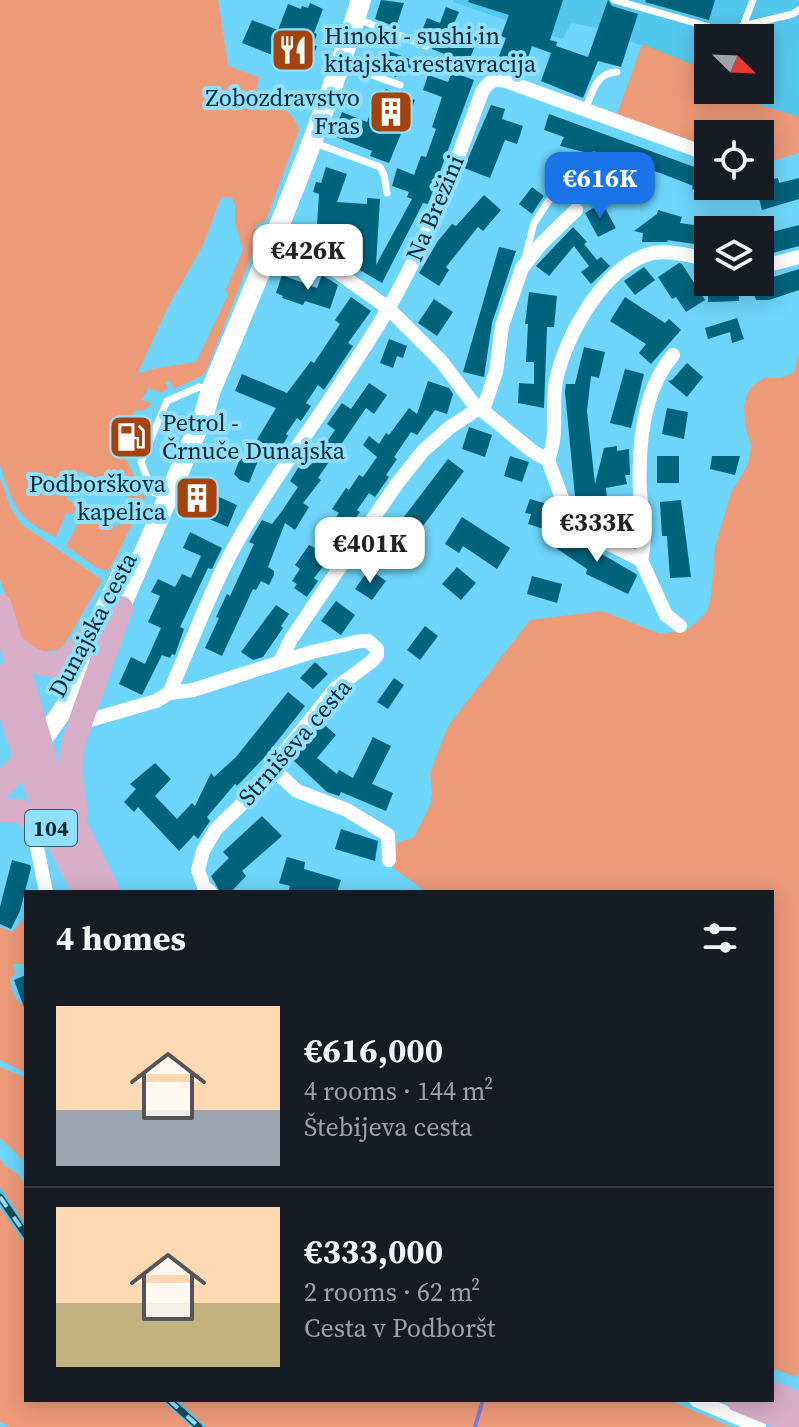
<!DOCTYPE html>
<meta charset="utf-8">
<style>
body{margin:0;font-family:"Source Serif 4",serif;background:#242831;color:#f1f3f6;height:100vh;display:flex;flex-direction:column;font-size:30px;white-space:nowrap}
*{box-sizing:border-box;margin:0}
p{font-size:26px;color:#9ea1a6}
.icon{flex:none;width:44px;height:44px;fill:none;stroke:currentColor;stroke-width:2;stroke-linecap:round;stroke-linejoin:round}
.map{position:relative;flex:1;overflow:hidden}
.side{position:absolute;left:24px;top:890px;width:750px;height:512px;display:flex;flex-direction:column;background:#171b24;border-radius:0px;box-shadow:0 4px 20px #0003}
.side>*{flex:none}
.needle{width:52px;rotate:113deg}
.fabs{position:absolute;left:694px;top:24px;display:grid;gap:16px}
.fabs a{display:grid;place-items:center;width:80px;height:80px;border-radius:0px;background:#171b24;box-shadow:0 4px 20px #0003;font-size:40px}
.price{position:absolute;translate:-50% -68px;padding:0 18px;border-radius:16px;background:#fff;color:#222;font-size:26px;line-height:52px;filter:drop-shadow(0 2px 4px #0008)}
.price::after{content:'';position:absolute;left:50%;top:48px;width:24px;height:18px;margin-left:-12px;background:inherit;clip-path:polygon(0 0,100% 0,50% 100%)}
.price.current{background:#1a73e8;color:#fff}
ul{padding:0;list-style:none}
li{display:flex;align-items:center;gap:24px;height:200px;padding:0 32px}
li+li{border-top:2px solid #363941}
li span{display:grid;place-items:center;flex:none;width:224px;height:160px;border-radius:0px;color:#555}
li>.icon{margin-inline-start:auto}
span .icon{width:96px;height:96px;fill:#fffc;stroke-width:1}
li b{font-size:34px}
h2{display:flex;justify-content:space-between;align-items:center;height:96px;padding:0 32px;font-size:34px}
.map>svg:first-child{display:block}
.built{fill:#54c7ed}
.green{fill:#ec9a78;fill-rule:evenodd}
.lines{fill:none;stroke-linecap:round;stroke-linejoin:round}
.stream{stroke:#7e7bd9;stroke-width:4}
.building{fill:#00637c}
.lane{stroke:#fff;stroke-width:7}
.street{stroke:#fff;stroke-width:14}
.secondary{stroke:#fff;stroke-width:20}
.primary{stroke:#d7adc7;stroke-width:24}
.rail-casing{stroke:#194959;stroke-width:7}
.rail{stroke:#90dffc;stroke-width:4;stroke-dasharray:12;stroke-linecap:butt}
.labels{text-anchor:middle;stroke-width:8;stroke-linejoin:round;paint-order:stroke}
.shield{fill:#90dffc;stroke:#2f5f6f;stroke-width:2}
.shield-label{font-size:22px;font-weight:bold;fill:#052833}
.poi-label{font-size:24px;fill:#052833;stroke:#90dffc;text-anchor:start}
.street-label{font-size:24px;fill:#052833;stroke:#90dffc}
</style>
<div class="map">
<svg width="799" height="1427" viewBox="0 0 799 1427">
<rect width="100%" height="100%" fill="#6dd5f9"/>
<g class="built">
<path d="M453,0H799V117L754,103L736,90H760V38H708V71L596,28L572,23L562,39L453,2Z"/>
<path d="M0,1187L26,1226V1245L0,1208Z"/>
<path d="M162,1400H177L206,1427H191Z"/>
</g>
<g class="green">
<path d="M0,0H218L228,66L259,77L256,91L262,94L261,98C280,105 292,110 299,130L266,220L255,226L257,242L207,369L203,375L174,389L169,380L165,382L168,389L161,393L149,388L141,400L152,403L143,411L135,410L119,445L145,498L109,571L97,568L66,546L84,511L118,527L130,498L80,471L66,499L77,504L73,514L66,513L56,537C16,519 13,505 0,465ZM221,197H232L235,205V223L243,250L226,289L228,295L196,362L157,368L137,374L168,307L203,245Z"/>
<path d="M642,44L708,71V90H736L754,103L799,117V153L768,162L760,160V134H708V150L616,117Z"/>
<path d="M799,354V1374L796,1377L772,1368V892H427L393,868L392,857L397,843L414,837L430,805L432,794L430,773L448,726L530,620L602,611L660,634L687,630L699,620L707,611L711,596L715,546L731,493L748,464L751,446L745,426L744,406L747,394L752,386L764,378H781L794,372Z"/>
<path d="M0,478L10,507L21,524L102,580L64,645L58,650L39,652L20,638L0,579Z"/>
<path d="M26,916V964H13L15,973L10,979C13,991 12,1002 26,1005V1073L0,1060V927L12,932Z"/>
<path d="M0,1067L26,1078V1163L0,1138Z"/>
<path d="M0,1158L4,1166C32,1177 26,1200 26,1226L0,1187Z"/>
<path d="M0,1208L26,1245V1400H162L191,1427H10L0,1422Z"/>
<path d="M177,1400H669L731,1427H206Z"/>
</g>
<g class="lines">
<path class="stream" d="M475,1427L483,1400"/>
</g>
<g class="building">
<path d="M381,0L404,3L396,27L375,19Z"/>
<path d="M469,0H563L550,40L557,42L556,46L588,57L608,0L612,6L638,14L621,67L598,61L583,98L541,81L551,53L532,46L525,66L499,56L506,38L501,36L509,15L468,2Z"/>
<path d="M646,0H715L709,20L645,2Z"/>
<path d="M310,3L323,9L314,33L317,34L313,45L317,46L308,69L242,43L252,20L278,30L288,4L301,9L302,6L308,8Z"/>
<path d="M446,7L459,12L452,28L478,38L463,76L474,80L428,204L423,203L382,283L304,237L311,224L317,226L319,194L313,192L316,182L321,183L326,167L347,174L337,202L367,204V198L380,199L376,265L412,199L407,197L409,192L392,186L397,168L414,175L421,156L426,157L436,129L432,127L442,97L423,90L428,75L448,82L457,59L432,49L431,41L420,36L427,18L440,23Z"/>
<path d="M386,50L425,65L421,76L400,67L396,77L381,71Z"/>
<path d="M386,89L415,100L389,163L370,156L372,151L333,136L342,112L367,122L373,105L380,107Z"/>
<path d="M491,105L505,109L502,119L523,126L517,144L505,140L490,178L464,168Z"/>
<path d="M549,114L708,172V194L692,189L693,186L686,183L605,152L604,155L593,151L592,154L560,146L564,137L544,130Z"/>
<path d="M778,178L779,183L799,178V199L762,210L757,190L766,187L765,181Z"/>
<path d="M532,187L544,196L532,214L519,204Z"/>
<path d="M484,195L501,210L483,231L478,227L446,267L449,270L439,286L419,273L438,241L452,224L456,226Z"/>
<path d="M602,203L616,228L598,237L585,213Z"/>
<path d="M658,210L682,217L680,223L708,227V246L667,240L668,242H642L643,233L634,231L657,214Z"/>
<path d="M799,225V246L765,255L760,235Z"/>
<path d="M573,227L587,242L584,244L597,260L601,257L610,266L591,284L581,272L589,266L574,246L549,276L536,266Z"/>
<path d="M499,247L516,251L492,323L484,377L463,372Z"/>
<path d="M679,263L682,264L705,300L686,312L676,297L672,299L658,277Z"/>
<path d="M644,267L655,280L635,295L624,281Z"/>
<path d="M799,269V290L769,300H756L751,284Z"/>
<path d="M282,275L317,288L322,275L338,285L330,309L305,301L303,305L282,298L283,296L276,293Z"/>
<path d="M708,282H738L739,301L708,302Z"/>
<path d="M529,292L557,296L554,327H547L544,408L518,403L519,383L534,384V362H526L528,324H525Z"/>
<path d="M351,297L371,311L348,343L353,346L324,390L318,385L306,403L311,406L301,421L297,418L286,434L288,436L274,459L262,451L249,483L240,480L234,474L241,456L246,458L276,408L235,391L242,374L287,393L311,361L314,363L340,324L335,320Z"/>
<path d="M625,297L665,323L669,319L681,330L651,364L639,353L646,344L610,321Z"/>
<path d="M434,299L453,312L437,336L418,323Z"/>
<path d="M737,318L744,339L732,343L730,332L708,339L705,328Z"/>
<path d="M389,339L407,346L403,358L397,356L393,368L380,363Z"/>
<path d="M584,347L605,352L599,378L591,376L587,411L595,484L604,448L617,446V451L629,449L630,475H625L627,484L606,488L608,508L631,506L634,529L619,530V533L611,534L598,528L597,508L580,510L576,507L565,392L566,384H575Z"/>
<path d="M687,363L703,377L687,397L668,381L672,380Z"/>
<path d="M625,369L644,374L631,428L610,423Z"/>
<path d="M428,381L449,388L453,394L447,414L435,410L417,435L411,432L394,457L397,459L386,475L389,477L375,497L369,493L357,510L360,512L347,530L350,532L314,578L318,581L307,597L294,588L297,584L292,581L300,569L295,565L309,545L315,548L339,513L332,509L346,488L349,490L359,475L363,477L377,457L363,445L369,436L379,444L386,433L389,435L409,408L417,414Z"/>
<path d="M369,383L387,395L374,414L366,408L318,478L321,480L303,503L309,507L295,530L285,523L268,567L274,571V575L269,585L261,581L256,590L253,589L222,656L205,648L219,618L216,617L227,594L230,596L254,544L249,542L262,520L272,524L282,511L298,487L290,481L303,460L311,465L335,430L327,424L342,403L351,409Z"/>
<path d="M667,408L688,412L684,439L662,434Z"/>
<path d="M130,423L147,431L139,450L134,448L133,451L120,445Z"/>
<path d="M469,427L492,435L485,457L462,449Z"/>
<path d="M510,456L529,462L522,482L504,476Z"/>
<rect x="657" y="456" width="22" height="27"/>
<path d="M712,456H740L735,475L710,469Z"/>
<path d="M448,459L464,471L408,546L391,534Z"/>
<path d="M219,497L237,505L228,527L209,519Z"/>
<path d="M530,499L554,506L547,530L528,524L531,514L525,513Z"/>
<path d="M681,500L691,577L670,578L667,536H662L660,502Z"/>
<path d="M462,517L510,548L497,569L463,546L459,553L445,544Z"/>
<path d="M563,531L600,556V553L636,574L637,576L628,594L586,574L587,569L553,546Z"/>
<path d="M190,532L222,548L212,569L208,568L180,627L184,629L175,655L172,654L170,658L162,655L142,695L119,684L131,657L145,664L161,628L148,622L160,596L151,592L158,579L175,587L182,574L191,578L201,556L183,548Z"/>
<path d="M378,536L394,547L382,565L366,555Z"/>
<path d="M457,567L476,583L461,600L442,584Z"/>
<path d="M369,569L386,581L372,600L355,589Z"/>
<path d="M532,576L562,584L557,603L527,594Z"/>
<path d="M336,601L355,615L341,635L321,621Z"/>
<path d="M276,605L289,614L281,626L283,628L263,657L253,660L241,652Z"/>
<path d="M425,626L438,636L420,660L407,650Z"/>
<path d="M315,662L328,674L313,689L300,678Z"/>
<path d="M394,678L404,685L388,709L377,702Z"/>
<path d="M288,692L305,706L263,759L237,786L235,784L207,817L210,821L198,839L194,835L179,851L138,807L134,812L124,802L136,789L130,784L155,763L171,779L155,796L177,819L192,803L195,806L211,773L214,777L236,757Z"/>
<path d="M321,722L336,735L317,758L337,774L339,770L353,778L373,737L391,746L372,784L393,793L386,811L341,792L339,796L327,792L293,760Z"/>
<path d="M262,816L282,836L242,871L246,876L231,892H220L211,876L229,858L223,852Z"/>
<path d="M341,829L378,841L375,861L335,849Z"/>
<path d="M287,857L305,862L304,869L341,880L337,892H288L290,886L279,883Z"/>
<path d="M12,860L30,865L31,868L20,911L11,929L0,924V907Z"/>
<path d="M26,975V1009L25,1010L14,980Z"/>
</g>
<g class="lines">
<g class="lane">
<path d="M614,0L727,32L743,26L753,0"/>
<path d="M358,19L426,46"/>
<path d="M743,26L793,14L799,10"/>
<path d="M343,65L400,85"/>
<path d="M585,110C593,92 595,73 617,72"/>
<path d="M315,143L380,167L384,175L387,193"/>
<path d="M525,258L534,223L550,199"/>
<path d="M160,495L153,492L141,462L167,401L199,387L208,389"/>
</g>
<g class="street">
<path d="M273,242L304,252L326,264L388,308L441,361L472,402L532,451L548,460L569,517L587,533L641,560"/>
<path d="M760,267L799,257"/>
<path d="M673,355C642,391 638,446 640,492C642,516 647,536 641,560L666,615L680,626"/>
<path d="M548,460C559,432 551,409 556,381C565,336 605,264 653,253C671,250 691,255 708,260"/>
<path d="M280,662L291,639L396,485L423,451L449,428L485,404L496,372L502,326L522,268L541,244L576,210"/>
<path d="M169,693C191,645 210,590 236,544C282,462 341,390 388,309C428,240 455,166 482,92C489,81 493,78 506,81L702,152"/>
<path d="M90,720L156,701L169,693L193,690L312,652L361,641H368L377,649V655L372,661L336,688L243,803L216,829L203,851L198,870L204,887L210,892"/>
<path d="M272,768L297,791L347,810L388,835L389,860"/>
<path d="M37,847L46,892"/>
<path d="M696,1400L759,1427"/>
</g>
<g class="secondary">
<path d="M115,620L204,414L211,390C265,261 320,133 361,0"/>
<path d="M91,639L122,573"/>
<path d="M39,744L66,706L97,656"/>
</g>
<g class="primary">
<path d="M0,606L49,772L108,892"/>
<path d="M10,643C54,681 65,666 97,626"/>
<path d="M0,676C21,752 46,824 85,892"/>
<path d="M0,787L32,751"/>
<path d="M0,810L19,811L53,831"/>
<path d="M76,813L70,769L73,743L121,608"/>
<path d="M772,1393L799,1404"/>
<path d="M738,1400L799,1425"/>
</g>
<g class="rail-casing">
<g id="rail">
<path d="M0,1197L26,1235"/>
<path d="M169,1400L199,1427"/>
</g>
</g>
<use href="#rail" class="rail"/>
</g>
<defs>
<g id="restaurant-square" transform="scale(2.3)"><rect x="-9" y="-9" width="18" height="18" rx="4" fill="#a6420c" stroke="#90dffc"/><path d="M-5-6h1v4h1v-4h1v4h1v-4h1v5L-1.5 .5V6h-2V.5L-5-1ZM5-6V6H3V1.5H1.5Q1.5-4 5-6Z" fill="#fff"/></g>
<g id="building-square" transform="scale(2.3)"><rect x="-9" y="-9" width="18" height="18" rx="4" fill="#a6420c" stroke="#90dffc"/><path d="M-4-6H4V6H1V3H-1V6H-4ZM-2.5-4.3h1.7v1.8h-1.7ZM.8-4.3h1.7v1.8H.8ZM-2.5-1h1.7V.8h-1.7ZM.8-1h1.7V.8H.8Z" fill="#fff"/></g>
<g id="fuel-square" transform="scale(2.3)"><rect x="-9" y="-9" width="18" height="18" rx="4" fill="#a6420c" stroke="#90dffc"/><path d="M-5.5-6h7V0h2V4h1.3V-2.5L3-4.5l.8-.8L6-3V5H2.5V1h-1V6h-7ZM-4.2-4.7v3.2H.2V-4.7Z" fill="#fff"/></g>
</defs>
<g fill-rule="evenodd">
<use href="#restaurant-square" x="293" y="50"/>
<use href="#building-square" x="391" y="112"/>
<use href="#fuel-square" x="131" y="437"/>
<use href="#building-square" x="197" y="498"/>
</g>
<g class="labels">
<rect class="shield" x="25" y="810" width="52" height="36" rx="6"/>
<g class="shield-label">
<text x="51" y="836">104</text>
</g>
<g class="poi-label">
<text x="324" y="44">Hinoki - sushi in<tspan x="324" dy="28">kitajska restavracija</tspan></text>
<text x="360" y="106" text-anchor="end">Zobozdravstvo<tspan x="360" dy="28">Fras</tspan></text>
<text x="162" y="431">Petrol -<tspan x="162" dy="28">Črnuče Dunajska</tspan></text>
<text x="166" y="492" text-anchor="end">Podborškova<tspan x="166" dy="28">kapelica</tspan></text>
</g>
<g class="street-label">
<text transform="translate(435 208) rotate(-67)" y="8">Na Brežini</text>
<text transform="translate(93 625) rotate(-62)" y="8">Dunajska cesta</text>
<text transform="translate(295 742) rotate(-49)" y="8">Strniševa cesta</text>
</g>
</g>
</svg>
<div class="fabs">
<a><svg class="needle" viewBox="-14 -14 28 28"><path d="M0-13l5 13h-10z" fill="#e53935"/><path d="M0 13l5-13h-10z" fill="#9ea1a6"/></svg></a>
<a><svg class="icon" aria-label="locate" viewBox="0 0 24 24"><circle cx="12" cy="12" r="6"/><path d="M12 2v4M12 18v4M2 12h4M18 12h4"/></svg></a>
<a><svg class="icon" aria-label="layers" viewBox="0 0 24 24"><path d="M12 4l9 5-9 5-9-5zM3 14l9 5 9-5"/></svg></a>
</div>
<b class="price current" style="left:600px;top:220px">€616K</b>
<b class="price" style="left:308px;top:292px">€426K</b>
<b class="price" style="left:597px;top:564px">€333K</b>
<b class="price" style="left:370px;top:585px">€401K</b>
<section class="side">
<h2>4 homes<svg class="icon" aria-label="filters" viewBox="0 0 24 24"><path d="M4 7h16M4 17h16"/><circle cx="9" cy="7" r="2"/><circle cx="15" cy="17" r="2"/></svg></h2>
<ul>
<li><span style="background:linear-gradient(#ffd9b3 65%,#9aa5b1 0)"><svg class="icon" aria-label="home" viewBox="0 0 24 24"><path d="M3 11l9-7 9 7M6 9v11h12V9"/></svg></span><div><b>€616,000</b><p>4 rooms · 144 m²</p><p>Štebijeva cesta</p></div></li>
<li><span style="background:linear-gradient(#ffd9b3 60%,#c2b280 0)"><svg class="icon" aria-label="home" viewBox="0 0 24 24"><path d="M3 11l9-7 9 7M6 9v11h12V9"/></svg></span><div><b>€333,000</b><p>2 rooms · 62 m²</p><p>Cesta v Podboršt</p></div></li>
</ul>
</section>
</div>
